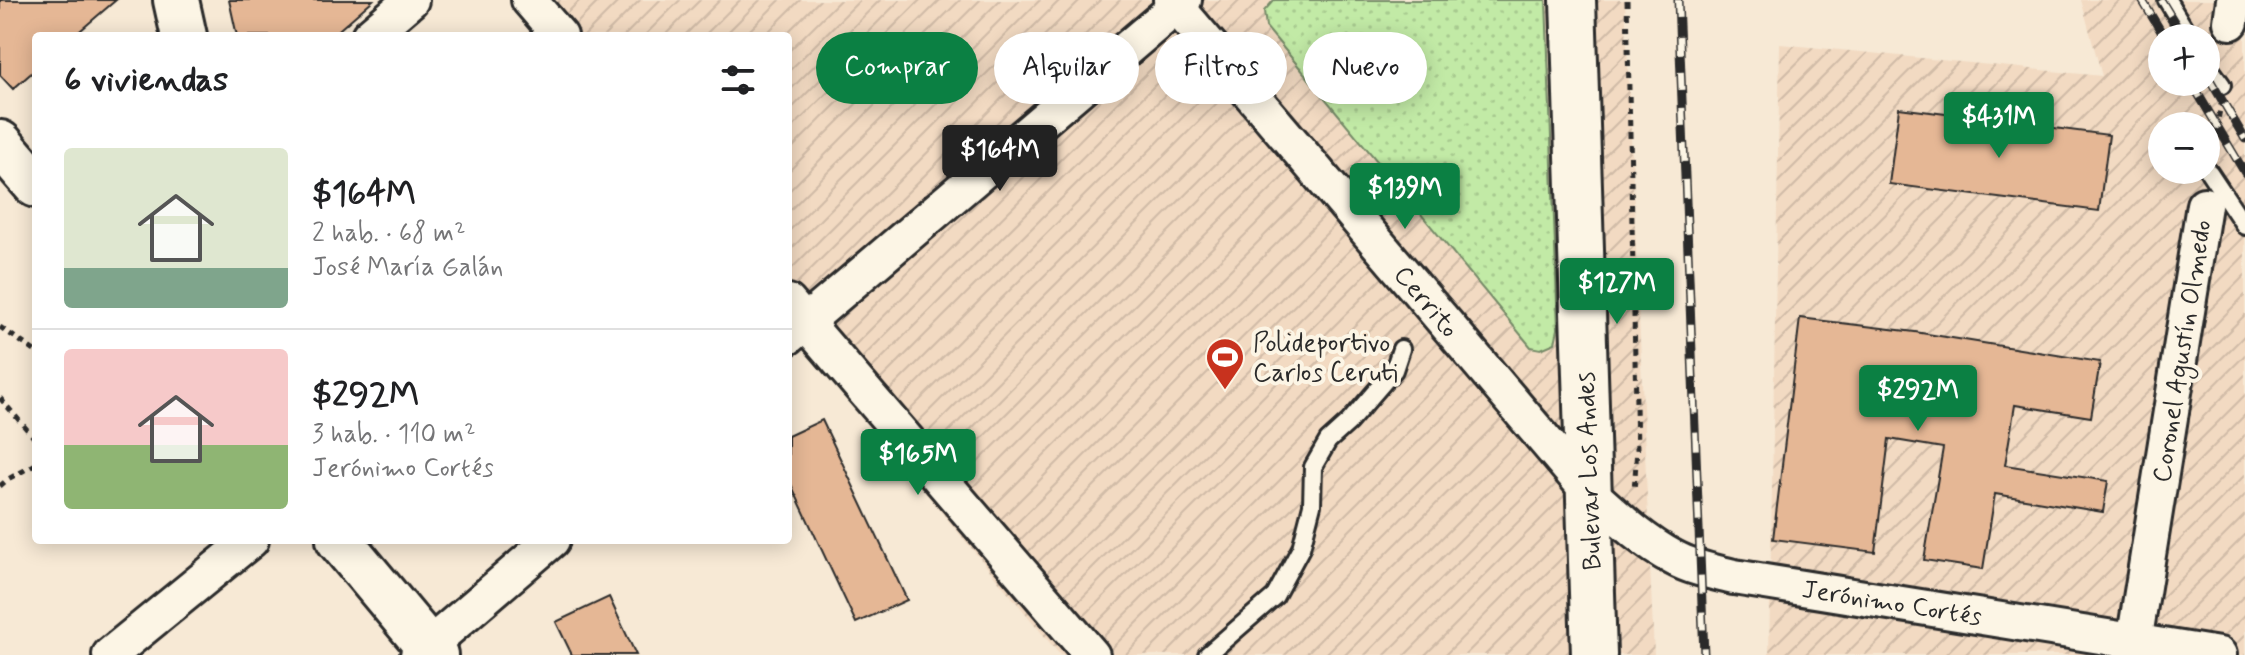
<!DOCTYPE html>
<html lang="es">
<meta charset="utf-8">
<style>
body{margin:0;font-family:Mynerve,sans-serif;background:#f2f2f2;color:#202124;height:100vh;display:flex;flex-direction:column;font-size:30px;white-space:nowrap}
*{box-sizing:border-box;margin:0}
p{font-size:26px;color:#757577}
.icon{flex:none;width:44px;height:44px;fill:none;stroke:currentColor;stroke-width:2;stroke-linecap:round;stroke-linejoin:round}
.map{position:relative;flex:1;overflow:hidden}
.drawer{position:absolute;left:32px;top:32px;width:760px;height:512px;display:flex;flex-direction:column;background:#fff;border-radius:8px;box-shadow:0 4px 20px #0003}
.drawer>*{flex:none}
.hud{position:absolute;left:816px;top:32px;width:760px;height:72px;display:flex;gap:16px}
.controls{position:absolute;left:2148px;top:24px;display:grid;gap:16px}
.controls a{display:grid;place-items:center;width:72px;height:72px;border-radius:50%;background:#fff;box-shadow:0 4px 20px #0003;font-size:40px}
.price{position:absolute;translate:-50% -68px;padding:0 18px;border-radius:8px;background:#0b8043;color:#fff;font-size:26px;line-height:52px;filter:drop-shadow(0 2px 4px #0008)}
.price::after{content:'';position:absolute;left:50%;top:48px;width:24px;height:18px;margin-left:-12px;background:inherit;clip-path:polygon(0 0,100% 0,50% 100%)}
.price.current{background:#222;color:#fff}
ul{padding:0;list-style:none}
li{display:flex;align-items:center;gap:24px;height:200px;padding:0 32px}
li+li{border-top:2px solid #e0e0e0}
li span{display:grid;place-items:center;flex:none;width:224px;height:160px;border-radius:8px;color:#555}
li>.icon{margin-inline-start:auto}
span .icon{width:96px;height:96px;fill:#fffc;stroke-width:1}
li b{font-size:34px}
h2{display:flex;justify-content:space-between;align-items:center;height:96px;padding:0 32px;font-size:34px}
.tag{padding:0 28px;border-radius:36px;background:#fff;box-shadow:0 4px 20px #0003;font-size:28px;line-height:72px}
.tag.current{background:#0b8043;color:#fff}
.map>svg:first-child{display:block}
.industrial{fill:url(#industrial-furrows);fill-rule:evenodd}
.park{fill:url(#park-dots);stroke:#768a68;stroke-width:2}
.building{fill:#e5b795;stroke:#2b2b2b;stroke-width:2}
.lines{fill:none;stroke-linecap:round;stroke-linejoin:round}
.service-casing{stroke:#2b2b2b;stroke-width:22}
.minor-casing{stroke:#2b2b2b;stroke-width:40}
.secondary-casing{stroke:#2b2b2b;stroke-width:50}
.path{stroke:#2b2b2b;stroke-width:5;stroke-dasharray:6 6;stroke-linecap:butt}
.service{stroke:#fcf5e5;stroke-width:16}
.minor{stroke:#fcf5e5;stroke-width:34}
.secondary{stroke:#fcf5e5;stroke-width:44}
.rail-casing{stroke:#2b2b2b;stroke-width:9}
.rail{stroke:#fcf5e5;stroke-width:6;stroke-dasharray:18;stroke-linecap:butt}
.labels{text-anchor:middle;stroke-width:8;stroke-linejoin:round;paint-order:stroke}
.street-label{font-size:26px;fill:#2b2b2b;stroke:#fcf5e5}
.poi-label{font-size:26px;fill:#2b2b2b;stroke:#fcf5e5;text-anchor:start}
</style>
<div class="map">
<svg width="2245" height="655" viewBox="0 0 2245 655">
<defs>
<pattern id="industrial-furrows" width="10" height="10" patternUnits="userSpaceOnUse" patternTransform="scale(2)"><rect width="10" height="10" fill="#f2dac2"/><path d="M-1 1l2-2M0 10L10 0M9 11l2-2" fill="none" stroke="#d0bba7"/></pattern>
<pattern id="park-dots" width="8" height="8" patternUnits="userSpaceOnUse" patternTransform="scale(2)"><rect width="8" height="8" fill="#c2eaa6"/><path d="M2 2h.1M6 6h.1" fill="none" stroke="#a7c98f" stroke-width="1.8" stroke-linecap="round"/></pattern>
</defs>
<rect width="100%" height="100%" fill="#f7e9d5"/>
<filter id="ink" filterUnits="userSpaceOnUse"><feTurbulence type="fractalNoise" baseFrequency=".0125" numOctaves="2"/><feDisplacementMap in="SourceGraphic" scale="16" xChannelSelector="R" yChannelSelector="G"/><feConvolveMatrix kernelMatrix="1 2 1 2 8 2 1 2 1" color-interpolation-filters="sRGB"/></filter>
<g filter="url(#ink)">
<g class="industrial">
<path d="M516,0H1625L1654,655H1060L788,327V36H546Z"/>
<path d="M2081,0H2245V655H1769L1780,44L2102,76ZM2162,38H2206V82H2162ZM2162,126H2206V170H2162Z"/>
</g>
<path class="park" d="M1274,0H1546L1558,329L1555,343L1541,349L1531,347L1266,27L1264,11Z"/>
<g class="building">
<path d="M0,0H116L74,36H36V69L13,89L0,75Z"/>
<path d="M229,0H373L332,36H237Z"/>
<path d="M1899,108L2109,135L2099,211L1889,184Z"/>
<path d="M1800,318L1915,332L2100,362L2091,417L2015,405L2005,465L2108,481L2103,512L1995,494L1983,569L1924,560L1943,448L1889,439L1875,552L1773,539Z"/>
<path d="M822,420L907,600L856,623L788,478V436Z"/>
<path d="M609,597L636,655H572L556,622Z"/>
</g>
<g class="lines">
<g class="service-casing">
<g id="service">
<path d="M2167,0L2190,38"/>
<path d="M2206,63L2222,85"/>
<path d="M2209,172L2245,226"/>
<path d="M1207,655L1275,596L1301,548L1312,505L1313,467L1328,441L1349,422L1394,370L1401,349"/>
</g>
</g>
<g class="minor-casing">
<g id="minor">
<path d="M529,0L560,36"/>
<path d="M1171,0L1589,492C1616,516 1642,541 1674,558C1692,568 1714,572 1734,577L2219,655"/>
<path d="M2231,22L2234,0"/>
<path d="M369,36L411,0"/>
<path d="M788,302L1092,655"/>
<path d="M788,337L1184,0"/>
<path d="M110,655L251,540"/>
<path d="M418,655L552,540"/>
<path d="M2132,655L2204,205"/>
</g>
</g>
<g class="secondary-casing">
<g id="secondary">
<path d="M176,0L184,36"/>
<path d="M1573,0L1594,655"/>
<path d="M0,143L36,185"/>
<path d="M339,540L435,655"/>
</g>
</g>
<g class="path">
<path d="M1627,0L1637,449L1634,491"/>
<path d="M2212,153L2221,104"/>
<path d="M0,327L36,352"/>
<path d="M0,398L36,440"/>
<path d="M0,486L8,479L36,464"/>
</g>
<use href="#service" class="service"/>
<use href="#minor" class="minor"/>
<use href="#secondary" class="secondary"/>
<g class="rail-casing">
<g id="rail">
<path d="M1678,0L1704,655"/>
<path d="M2142,0L2165,38"/>
<path d="M2161,0L2184,38"/>
<path d="M2206,73L2245,139"/>
<path d="M2191,82L2245,173"/>
</g>
</g>
<use href="#rail" class="rail"/>
</g>
</g>
<defs>
<g id="stadium-pin" transform="scale(2)"><path d="M0 17L-7.5 6A9.5 9.5 0 1 1 7.5 6Z" fill="#c8321e" stroke="#fcf5e5"/><path d="M0-5a6.5 5 0 1 0 0 10a6.5 5 0 1 0 0-10ZM-3.5-1.8h7v3.6h-7Z" fill="#fff"/></g>
</defs>
<g fill-rule="evenodd">
<use href="#stadium-pin" x="1225" y="357"/>
</g>
<g class="labels">
<g class="street-label">
<text transform="translate(1427 301) rotate(50)" y="9">Cerrito</text>
<text transform="translate(2181 351) rotate(-81)" y="9">Coronel Agustín Olmedo</text>
<text transform="translate(1588 471) rotate(-92)" y="9">Bulevar Los Andes</text>
<text transform="translate(1892 602) rotate(9)" y="9">Jerónimo Cortés</text>
</g>
<g class="poi-label">
<text x="1253" y="351">Polideportivo<tspan x="1253" dy="30">Carlos Ceruti</tspan></text>
</g>
</g>
</svg>
<div class="controls">
<a>+</a>
<a>−</a>
</div>
<b class="price" style="left:1999px;top:160px">$431M</b>
<b class="price current" style="left:1000px;top:193px">$164M</b>
<b class="price" style="left:1405px;top:231px">$139M</b>
<b class="price" style="left:1617px;top:326px">$127M</b>
<b class="price" style="left:1918px;top:433px">$292M</b>
<b class="price" style="left:918px;top:497px">$165M</b>
<div class="hud">
<a class="tag current">Comprar</a>
<a class="tag">Alquilar</a>
<a class="tag">Filtros</a>
<a class="tag">Nuevo</a>
</div>
<section class="drawer">
<h2>6 viviendas<svg class="icon" aria-label="filters" viewBox="0 0 24 24"><path d="M4 7h16M4 17h16"/><circle cx="9" cy="7" r="2"/><circle cx="15" cy="17" r="2"/></svg></h2>
<ul>
<li><span style="background:linear-gradient(#dfe7d0 75%,#7fa58c 0)"><svg class="icon" aria-label="home" viewBox="0 0 24 24"><path d="M3 11l9-7 9 7M6 9v11h12V9"/></svg></span><div><b>$164M</b><p>2 hab. · 68 m²</p><p>José María Galán</p></div></li>
<li><span style="background:linear-gradient(#f6c9c9 60%,#8fb573 0)"><svg class="icon" aria-label="home" viewBox="0 0 24 24"><path d="M3 11l9-7 9 7M6 9v11h12V9"/></svg></span><div><b>$292M</b><p>3 hab. · 110 m²</p><p>Jerónimo Cortés</p></div></li>
</ul>
</section>
</div>
